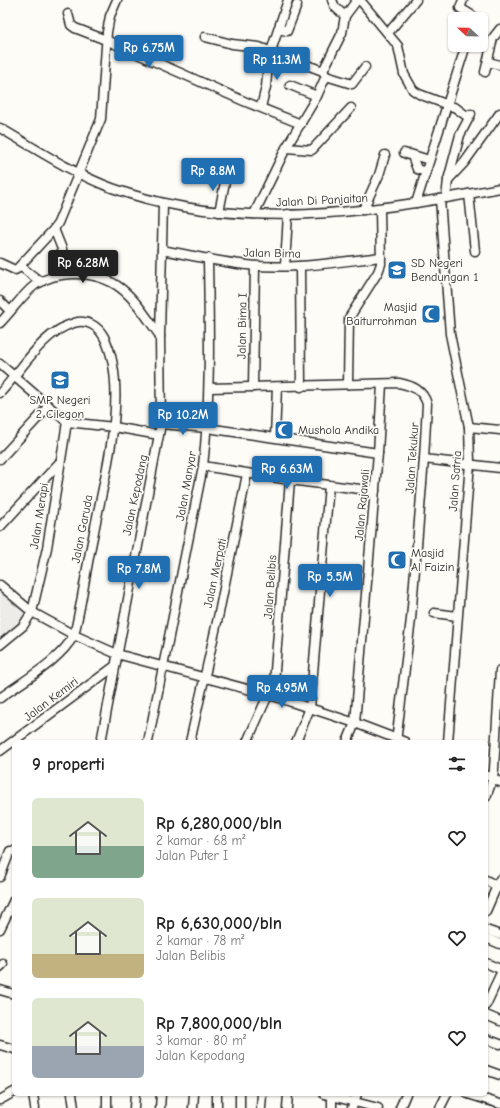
<!DOCTYPE html>
<html lang="id">
<meta charset="utf-8">
<style>
body{margin:0;font-family:"Comic Neue",sans-serif;background:#f6f6f6;color:#222;height:100vh;display:flex;flex-direction:column;font-size:15px;white-space:nowrap}
*{box-sizing:border-box;margin:0}
p{font-size:13px;color:#767676}
.icon{flex:none;width:22px;height:22px;fill:none;stroke:currentColor;stroke-width:2;stroke-linecap:round;stroke-linejoin:round}
.map{position:relative;flex:1;overflow:hidden}
.details{position:absolute;left:12px;top:740px;width:476px;height:356px;display:flex;flex-direction:column;background:#fff;border-radius:6px;box-shadow:0 1px 3px #0004}
.details>*{flex:none}
.needle{width:26px;rotate:292deg}
.fabs{position:absolute;left:448px;top:12px;display:grid;gap:8px}
.fabs a{display:grid;place-items:center;width:40px;height:40px;border-radius:6px;background:#fff;box-shadow:0 1px 3px #0004;font-size:20px}
.price{position:absolute;translate:-50% -34px;padding:0 9px;border-radius:4px;background:#1f6fb2;color:#fff;font-size:13px;line-height:26px;filter:drop-shadow(0 1px 2px #0008)}
.price::after{content:'';position:absolute;left:50%;top:24px;width:12px;height:9px;margin-left:-6px;background:inherit;clip-path:polygon(0 0,100% 0,50% 100%)}
.price.current{background:#222;color:#fff}
ul{padding:0;list-style:none}
li{display:flex;align-items:center;gap:12px;height:100px;padding:0 20px}
li span{display:grid;place-items:center;flex:none;width:112px;height:80px;border-radius:6px;color:#555}
li>.icon{margin-inline-start:auto}
span .icon{width:48px;height:48px;fill:#fffc;stroke-width:1}
li b{font-size:17px}
h2{display:flex;justify-content:space-between;align-items:center;height:48px;padding:0 20px;font-size:17px}
.map>svg:first-child{display:block}
.built{fill:#edece8}
.lines{fill:none;stroke-linecap:round;stroke-linejoin:round}
.minor-casing{stroke:#2b2b2b;stroke-width:11}
.minor{stroke:#fdfcf7;stroke-width:8}
.labels{text-anchor:middle;stroke-width:3.5;stroke-linejoin:round;paint-order:stroke}
.street-label{font-size:12px;fill:#2b2b2b;stroke:#fdfcf7}
.poi-label{font-size:12px;fill:#2b2b2b;stroke:#fdfcf7;text-anchor:start}
</style>
<div class="map">
<svg width="500" height="1108" viewBox="0 0 500 1108">
<rect width="100%" height="100%" fill="#fdfcf7"/>
<filter id="ink" filterUnits="userSpaceOnUse"><feTurbulence type="fractalNoise" baseFrequency=".025" numOctaves="2"/><feDisplacementMap in="SourceGraphic" scale="8" xChannelSelector="R" yChannelSelector="G"/><feConvolveMatrix kernelMatrix="1 2 1 2 8 2 1 2 1" color-interpolation-filters="sRGB"/></filter>
<g filter="url(#ink)">
<path class="built" d="M0,591L27,614L17,628L0,640Z"/>
<g class="lines">
<g class="minor-casing">
<g id="minor">
<path d="M360,0L398,46L404,74L413,90L419,94L456,108L468,117"/>
<path d="M463,0L460,8L473,16L474,19"/>
<path d="M68,14L71,25L75,28L106,40L246,102L301,124"/>
<path d="M345,16L357,0"/>
<path d="M278,29L287,31L297,5"/>
<path d="M388,33L416,0"/>
<path d="M205,37L232,44L259,47L323,71"/>
<path d="M271,51L288,0"/>
<path d="M488,62L500,65"/>
<path d="M485,72L493,38L500,29"/>
<path d="M326,76L352,84L365,67"/>
<path d="M290,85L317,96"/>
<path d="M261,107L266,87L269,51"/>
<path d="M0,128C36,149 72,173 112,188C236,233 374,213 500,188"/>
<path d="M286,148L312,150L351,108"/>
<path d="M404,153L412,156L417,169L426,172"/>
<path d="M410,154L429,160"/>
<path d="M448,180L460,135L471,114"/>
<path d="M469,194L475,251"/>
<path d="M446,198L448,180L464,163L500,113"/>
<path d="M440,199L450,334L469,427L470,463L448,742"/>
<path d="M416,203L466,45"/>
<path d="M363,210L379,175L385,155"/>
<path d="M219,212L226,177"/>
<path d="M254,214L286,148L317,96L326,76L323,71L342,33L345,16L335,7L332,0"/>
<path d="M54,229L62,249L66,274"/>
<path d="M162,250C190,255 218,262 247,265C292,270 337,262 381,257"/>
<path d="M0,263L15,270L17,269L54,229L58,223L101,119L107,32L110,16L117,0"/>
<path d="M20,266L41,282"/>
<path d="M285,266L288,214"/>
<path d="M300,266L301,387"/>
<path d="M0,301L10,311"/>
<path d="M0,323C12,311 22,295 35,285C46,278 60,274 73,274C120,273 135,301 160,336"/>
<path d="M0,364L67,422"/>
<path d="M348,384L349,318L378,272L381,264L380,209"/>
<path d="M253,387L255,266"/>
<path d="M209,388L399,383C413,386 423,390 427,404L424,459L411,619L396,742"/>
<path d="M0,393C22,370 42,332 74,323C87,319 98,326 104,337C131,390 103,481 93,537C86,569 82,603 74,635C61,660 23,681 0,698"/>
<path d="M67,422L114,427L159,435"/>
<path d="M161,424L207,428L378,453"/>
<path d="M469,427L500,430"/>
<path d="M275,437L277,387"/>
<path d="M0,459L49,406"/>
<path d="M424,459L500,468"/>
<path d="M203,466L290,480L375,491"/>
<path d="M0,527L59,463"/>
<path d="M0,585L32,612L74,635L117,654L273,696L355,723L405,742"/>
<path d="M434,613L457,616"/>
<path d="M0,645L23,626L32,612L47,548L67,422"/>
<path d="M273,696L290,480"/>
<path d="M101,742L161,424L160,336L163,203"/>
<path d="M148,742L203,466C211,397 209,327 208,258"/>
<path d="M190,742L219,613L247,474"/>
<path d="M247,742L268,695"/>
<path d="M296,742L310,708L329,485"/>
<path d="M347,742L355,723L378,453L382,384"/>
<path d="M0,751L115,666"/>
<path d="M486,775L500,782"/>
<path d="M486,797L493,778L494,769L500,670"/>
<path d="M0,877L10,851H14"/>
<path d="M486,880L500,888"/>
<path d="M486,911L500,879"/>
<path d="M0,929L14,900"/>
<path d="M486,930L500,935"/>
<path d="M486,938L500,944"/>
<path d="M486,963L500,969"/>
<path d="M0,967L3,964"/>
<path d="M0,990L14,994"/>
<path d="M486,1005L500,975"/>
<path d="M486,1015L500,1021"/>
<path d="M486,1039L500,1044"/>
<path d="M0,1045L14,1049"/>
<path d="M486,1070L500,1075"/>
<path d="M33,1094L35,1108"/>
<path d="M72,1094L74,1108"/>
<path d="M107,1094V1108"/>
<path d="M324,1094L378,1108"/>
<path d="M468,1094L500,1104"/>
<path d="M0,1100L14,1092"/>
<path d="M134,1108L135,1094"/>
<path d="M160,1108L161,1094"/>
<path d="M193,1108L194,1094"/>
<path d="M217,1108V1094"/>
<path d="M240,1108V1094"/>
<path d="M261,1108L262,1094"/>
<path d="M287,1108L288,1094"/>
<path d="M332,1108V1094"/>
<path d="M352,1108L357,1094"/>
<path d="M400,1108L406,1094"/>
<path d="M440,1108L447,1094"/>
</g>
</g>
<use href="#minor" class="minor"/>
</g>
</g>
<defs>
<g id="school-square" transform="scale(1)"><rect x="-9" y="-9" width="18" height="18" rx="4" fill="#1f6fb2" stroke="#fdfcf7"/><path d="M0-5L7-2L0 1L-7-2ZM-4 1L0 2.5L4 1V4Q0 6-4 4Z" fill="#fff"/></g>
<g id="mosque-square" transform="scale(1)"><rect x="-9" y="-9" width="18" height="18" rx="4" fill="#1f6fb2" stroke="#fdfcf7"/><path d="M3.5-4.9A6 6 0 1 0 3.5 4.9A5 5 0 1 1 3.5-4.9Z" fill="#fff"/></g>
</defs>
<g fill-rule="evenodd">
<use href="#school-square" x="397" y="270"/>
<use href="#mosque-square" x="431" y="314"/>
<use href="#school-square" x="60" y="380"/>
<use href="#mosque-square" x="284" y="430"/>
<use href="#mosque-square" x="397" y="560"/>
</g>
<g class="labels">
<g class="street-label">
<text transform="translate(322 200) rotate(-3)" y="4">Jalan Di Panjaitan</text>
<text transform="translate(272 253) rotate(1)" y="4">Jalan Bima</text>
<text transform="translate(242 326) rotate(-89)" y="4">Jalan Bima I</text>
<text transform="translate(412 458) rotate(-86)" y="4">Jalan Tekukur</text>
<text transform="translate(455 481) rotate(-86)" y="4">Jalan Satria</text>
<text transform="translate(186 486) rotate(-80)" y="4">Jalan Manyar</text>
<text transform="translate(135 495) rotate(-78)" y="4">Jalan Kepodang</text>
<text transform="translate(362 505) rotate(-85)" y="4">Jalan Rajawali</text>
<text transform="translate(39 516) rotate(-81)" y="4">Jalan Merapi</text>
<text transform="translate(82 529) rotate(-79)" y="4">Jalan Garuda</text>
<text transform="translate(215 573) rotate(-78)" y="4">Jalan Merpati</text>
<text transform="translate(270 587) rotate(-86)" y="4">Jalan Belibis</text>
<text transform="translate(51 699) rotate(-37)" y="4">Jalan Kemiri</text>
</g>
<g class="poi-label">
<text x="411" y="267">SD Negeri<tspan x="411" dy="14">Bendungan 1</tspan></text>
<text x="417" y="311" text-anchor="end">Masjid<tspan x="417" dy="14">Baiturrohman</tspan></text>
<text x="60" y="404" text-anchor="middle">SMP Negeri<tspan x="60" dy="14">2 Cilegon</tspan></text>
<text x="298" y="434">Mushola Andika</text>
<text x="411" y="557">Masjid<tspan x="411" dy="14">Al Faizin</tspan></text>
</g>
</g>
</svg>
<div class="fabs">
<a><svg class="needle" viewBox="-14 -14 28 28"><path d="M0-13l5 13h-10z" fill="#e53935"/><path d="M0 13l5-13h-10z" fill="#767676"/></svg></a>
</div>
<b class="price" style="left:149px;top:69px">Rp 6.75M</b>
<b class="price" style="left:277px;top:81px">Rp 11.3M</b>
<b class="price" style="left:213px;top:192px">Rp 8.8M</b>
<b class="price current" style="left:83px;top:284px">Rp 6.28M</b>
<b class="price" style="left:183px;top:436px">Rp 10.2M</b>
<b class="price" style="left:287px;top:490px">Rp 6.63M</b>
<b class="price" style="left:139px;top:590px">Rp 7.8M</b>
<b class="price" style="left:330px;top:598px">Rp 5.5M</b>
<b class="price" style="left:282px;top:709px">Rp 4.95M</b>
<section class="details">
<h2>9 properti<svg class="icon" aria-label="filters" viewBox="0 0 24 24"><path d="M4 7h16M4 17h16"/><circle cx="9" cy="7" r="2"/><circle cx="15" cy="17" r="2"/></svg></h2>
<ul>
<li><span style="background:linear-gradient(#dfe7d0 60%,#7fa58c 0)"><svg class="icon" aria-label="home" viewBox="0 0 24 24"><path d="M3 11l9-7 9 7M6 9v11h12V9"/></svg></span><div><b>Rp 6,280,000/bln</b><p>2 kamar · 68 m²</p><p>Jalan Puter I</p></div><svg class="icon" aria-label="heart" viewBox="0 0 24 24"><path d="M12 20l-8-8c-3-5 5-10 8-4 3-6 11-1 8 4z"/></svg></li>
<li><span style="background:linear-gradient(#dfe7d0 70%,#c2b280 0)"><svg class="icon" aria-label="home" viewBox="0 0 24 24"><path d="M3 11l9-7 9 7M6 9v11h12V9"/></svg></span><div><b>Rp 6,630,000/bln</b><p>2 kamar · 78 m²</p><p>Jalan Belibis</p></div><svg class="icon" aria-label="heart" viewBox="0 0 24 24"><path d="M12 20l-8-8c-3-5 5-10 8-4 3-6 11-1 8 4z"/></svg></li>
<li><span style="background:linear-gradient(#dfe7d0 60%,#9aa5b1 0)"><svg class="icon" aria-label="home" viewBox="0 0 24 24"><path d="M3 11l9-7 9 7M6 9v11h12V9"/></svg></span><div><b>Rp 7,800,000/bln</b><p>3 kamar · 80 m²</p><p>Jalan Kepodang</p></div><svg class="icon" aria-label="heart" viewBox="0 0 24 24"><path d="M12 20l-8-8c-3-5 5-10 8-4 3-6 11-1 8 4z"/></svg></li>
</ul>
</section>
</div>
